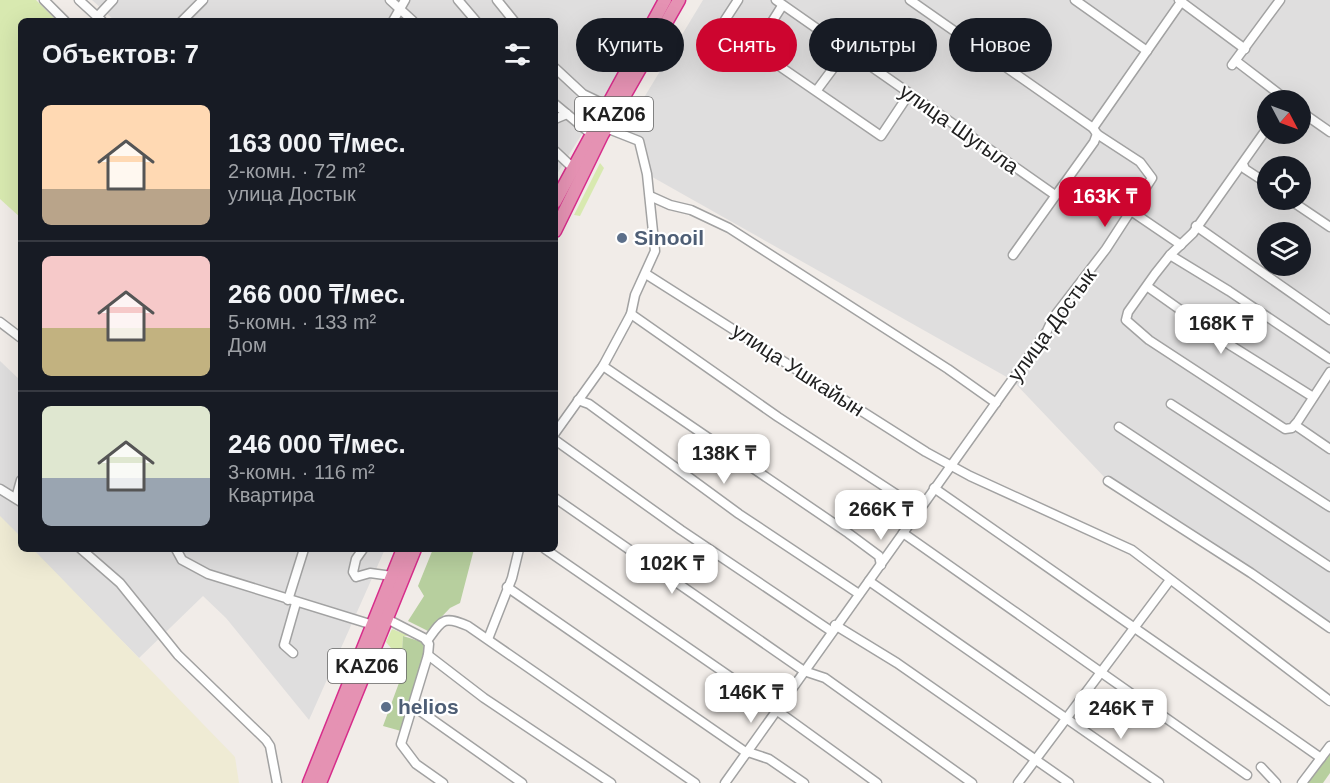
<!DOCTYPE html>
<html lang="ru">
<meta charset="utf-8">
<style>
body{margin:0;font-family:Arial,sans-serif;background:#242831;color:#f1f3f6;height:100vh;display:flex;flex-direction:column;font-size:22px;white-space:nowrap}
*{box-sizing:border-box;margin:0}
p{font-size:20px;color:#9ea1a6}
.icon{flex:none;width:33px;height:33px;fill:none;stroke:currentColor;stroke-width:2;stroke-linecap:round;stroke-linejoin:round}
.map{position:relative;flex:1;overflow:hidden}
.drawer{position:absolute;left:18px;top:18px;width:540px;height:534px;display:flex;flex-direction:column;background:#171b24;border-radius:9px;box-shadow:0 6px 24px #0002}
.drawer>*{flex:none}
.banner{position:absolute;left:576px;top:18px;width:570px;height:54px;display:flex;gap:12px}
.needle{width:39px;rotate:131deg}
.fabs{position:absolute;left:1257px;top:90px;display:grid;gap:12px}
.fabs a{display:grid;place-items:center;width:54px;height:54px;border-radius:50%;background:#171b24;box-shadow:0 6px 24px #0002;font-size:30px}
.price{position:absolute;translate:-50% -51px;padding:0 14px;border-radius:12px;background:#fff;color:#222;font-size:20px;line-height:39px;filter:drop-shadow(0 2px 3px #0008)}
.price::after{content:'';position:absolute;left:50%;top:36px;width:18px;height:14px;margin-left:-9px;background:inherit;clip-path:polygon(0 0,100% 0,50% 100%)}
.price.selected{background:#cd052f;color:#fff}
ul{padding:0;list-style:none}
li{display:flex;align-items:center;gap:18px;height:150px;padding:0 24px}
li+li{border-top:2px solid #363941}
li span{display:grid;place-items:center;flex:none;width:168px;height:120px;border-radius:9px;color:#555}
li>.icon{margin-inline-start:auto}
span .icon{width:72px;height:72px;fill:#fffc;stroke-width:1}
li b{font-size:26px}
h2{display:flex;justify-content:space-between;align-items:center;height:72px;padding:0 24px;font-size:26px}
.pill{padding:0 21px;border-radius:27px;background:#171b24;box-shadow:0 6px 24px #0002;font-size:21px;line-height:54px}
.pill.selected{background:#cd052f;color:#fff}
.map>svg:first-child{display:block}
.residential{fill:#dfdede;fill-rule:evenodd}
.farmland{fill:#efebd4}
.grass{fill:#d8e9b0}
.forest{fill:#b7cf9e}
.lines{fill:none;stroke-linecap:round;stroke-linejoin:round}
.minor-casing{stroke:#a2a2a2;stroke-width:11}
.highway-casing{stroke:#d72d8b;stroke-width:15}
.minor{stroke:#fff;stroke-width:8}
.highway{stroke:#e592b3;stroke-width:12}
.service-dot{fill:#5c6f8a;stroke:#fff;stroke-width:2}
.labels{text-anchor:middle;stroke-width:4.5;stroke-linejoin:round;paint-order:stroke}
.shield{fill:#fff;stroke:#646464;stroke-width:1.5}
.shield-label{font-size:20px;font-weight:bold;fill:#212121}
.street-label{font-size:21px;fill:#212121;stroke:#fff}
.service-label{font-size:21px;font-weight:bold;fill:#4e5e75;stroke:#fff;text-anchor:start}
</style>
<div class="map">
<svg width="1330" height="783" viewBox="0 0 1330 783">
<rect width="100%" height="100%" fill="#f1ece8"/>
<g class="residential">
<path d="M92,0H666L555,177V21H115Z"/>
<path d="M703,0H1330V634L1310,614L1108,481L1012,380L647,174L639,141L622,134ZM1268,100H1300V134H1268ZM1268,166H1300V200H1268ZM1268,232H1300V266H1268Z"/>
<path d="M0,361L21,381V538L0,517Z"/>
<path d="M32,549H385L309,720L226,618L203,596L139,658Z"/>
</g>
<path class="farmland" d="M0,516L21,537V549H33L235,757L239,783H0Z"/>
<g class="grass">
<path d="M0,0H36L57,21H21V218L0,199Z"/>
<path d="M600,163L604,168L580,216L574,215Z"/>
<path d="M392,629L410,636H403L402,652L391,648L386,642Z"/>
</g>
<g class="forest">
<path d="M433,549H474L460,603L450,608L428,631L408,621L424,596L418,586Z"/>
<path d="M403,636L422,642L426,652L401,731L383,726L406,664L402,652Z"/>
<path d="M1330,750V773L1323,783H1305Z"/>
</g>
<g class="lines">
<g class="minor-casing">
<g id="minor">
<path d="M44,0L65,21"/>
<path d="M79,0L102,21"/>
<path d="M390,0L413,21"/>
<path d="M458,0L476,21"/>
<path d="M497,0L514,21"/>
<path d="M738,0L725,20L724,29L750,48L758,44L782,6"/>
<path d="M776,0L1055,195"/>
<path d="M1075,0L1147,51"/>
<path d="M1179,0L1245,49"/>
<path d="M97,17L113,0"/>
<path d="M182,21L203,0"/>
<path d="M393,21L405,0"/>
<path d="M753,48L881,136L909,94"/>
<path d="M1236,61L1287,100"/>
<path d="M1232,65L1280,0"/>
<path d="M555,68L583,94L606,105"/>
<path d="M817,90L846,51"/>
<path d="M555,104L591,134"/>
<path d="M1300,111L1330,132"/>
<path d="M555,119L567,114"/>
<path d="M1268,127L1193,233L1170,255L1155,274L1128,312L1126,320L1149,340L1285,429L1292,428L1298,421L1330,372"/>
<path d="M1093,128L1181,2"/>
<path d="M555,151L573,168"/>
<path d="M1243,164L1245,169L1268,184"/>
<path d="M650,196L670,205L691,210L729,228L948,369L996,403"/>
<path d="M1290,200L1330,227"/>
<path d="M1131,211L1181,245"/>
<path d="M1196,226L1330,320"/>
<path d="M1013,255L1094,142L1097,134"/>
<path d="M1170,255L1229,291L1330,359"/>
<path d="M646,274L926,452L970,476L1132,550L1330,701"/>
<path d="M1148,287L1230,345L1313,397"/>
<path d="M631,314L778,417L919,509"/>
<path d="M0,322L21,338"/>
<path d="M603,366L848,533L879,556L881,565"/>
<path d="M578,400L589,404L739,514L859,594"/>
<path d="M1171,404L1330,507"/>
<path d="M1295,425L1330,449"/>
<path d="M1119,427L1330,567"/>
<path d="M555,433L603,366L631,314L635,295L655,251L647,174L639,141L606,128"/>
<path d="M555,440L681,530L831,631"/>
<path d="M1108,481L1251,573L1330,628"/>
<path d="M934,488L1321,758"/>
<path d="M0,489L21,502"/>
<path d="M16,498L21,480"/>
<path d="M555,498L804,671L825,678L972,783"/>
<path d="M903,533L1247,775"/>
<path d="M81,549L120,583L178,655L266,740L270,746L277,783"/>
<path d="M176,549L182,560L208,574L373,625"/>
<path d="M363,549L356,559L353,572L356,577L370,573L392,576"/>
<path d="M545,549L732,678L877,783"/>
<path d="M869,581L1159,783"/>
<path d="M507,587L747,753"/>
<path d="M288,600L304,549"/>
<path d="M387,619L424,638L429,644L428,655L401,744L416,764L443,783"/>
<path d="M835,625L897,663L1069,783"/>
<path d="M488,639L512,578L519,549"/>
<path d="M427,641C442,620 443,615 468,626L695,783"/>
<path d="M293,653L284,645L296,603"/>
<path d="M428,655L484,698L611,783"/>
<path d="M413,706L522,783"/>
<path d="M748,752L769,759L804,783"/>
<path d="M1261,767L1276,783"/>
<path d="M725,783L1047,331L1053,318L1106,249L1152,178L1140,162L1097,134L1093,128L910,0"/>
<path d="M1018,783L1170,580"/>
<path d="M1302,783L1330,746"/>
</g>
</g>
<g class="highway-casing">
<g id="highway">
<path d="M555,202L665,0"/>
<path d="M555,231L602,135L679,0"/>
<path d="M309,783L403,549"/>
<path d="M320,783L415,549"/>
</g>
</g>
<use href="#minor" class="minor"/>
<use href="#highway" class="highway"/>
</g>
<g class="service-dot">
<circle cx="622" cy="238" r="6"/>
<circle cx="386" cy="707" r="6"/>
</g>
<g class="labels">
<g class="shield">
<rect x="575" y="97" width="78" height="34" rx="4.5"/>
<rect x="328" y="649" width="78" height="34" rx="4.5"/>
</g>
<g class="shield-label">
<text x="614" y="121">KАZ06</text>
<text x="367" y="673">KАZ06</text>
</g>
<g class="street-label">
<text transform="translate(959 129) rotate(35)" y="7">улица Шугыла</text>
<text transform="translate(1052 325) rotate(-54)" y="7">улица Достык</text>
<text transform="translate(798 370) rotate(33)" y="7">улица Ушкайын</text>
</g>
<g class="service-label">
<text x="634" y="245">Sinooil</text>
<text x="398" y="714">helios</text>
</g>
</g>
</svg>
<div class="fabs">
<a><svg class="needle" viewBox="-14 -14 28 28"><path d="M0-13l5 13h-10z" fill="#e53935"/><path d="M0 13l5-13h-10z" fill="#9ea1a6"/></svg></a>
<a><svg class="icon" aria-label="locate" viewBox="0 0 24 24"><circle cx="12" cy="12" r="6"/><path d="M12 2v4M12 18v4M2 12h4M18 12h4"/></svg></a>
<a><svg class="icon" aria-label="layers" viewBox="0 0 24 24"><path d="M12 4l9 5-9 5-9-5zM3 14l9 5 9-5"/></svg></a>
</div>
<b class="price selected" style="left:1105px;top:228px">163K ₸</b>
<b class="price" style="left:1221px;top:355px">168K ₸</b>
<b class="price" style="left:724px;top:485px">138K ₸</b>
<b class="price" style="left:881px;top:541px">266K ₸</b>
<b class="price" style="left:672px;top:595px">102K ₸</b>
<b class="price" style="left:751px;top:724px">146K ₸</b>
<b class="price" style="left:1121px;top:740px">246K ₸</b>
<div class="banner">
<a class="pill">Купить</a>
<a class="pill selected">Снять</a>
<a class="pill">Фильтры</a>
<a class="pill">Новое</a>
</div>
<section class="drawer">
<h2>Объектов: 7<svg class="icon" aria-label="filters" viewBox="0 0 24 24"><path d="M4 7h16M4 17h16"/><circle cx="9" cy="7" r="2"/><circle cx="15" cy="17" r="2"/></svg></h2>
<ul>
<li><span style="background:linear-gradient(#ffd9b3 70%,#b9a48a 0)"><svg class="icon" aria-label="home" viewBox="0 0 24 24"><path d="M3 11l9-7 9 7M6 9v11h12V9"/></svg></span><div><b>163 000 ₸/мес.</b><p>2-комн. · 72 m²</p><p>улица Достык</p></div></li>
<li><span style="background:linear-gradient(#f6c9c9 60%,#c2b280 0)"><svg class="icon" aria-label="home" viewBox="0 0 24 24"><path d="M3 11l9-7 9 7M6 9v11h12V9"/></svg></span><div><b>266 000 ₸/мес.</b><p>5-комн. · 133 m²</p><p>Дом</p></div></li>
<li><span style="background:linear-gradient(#dfe7d0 60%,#9aa5b1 0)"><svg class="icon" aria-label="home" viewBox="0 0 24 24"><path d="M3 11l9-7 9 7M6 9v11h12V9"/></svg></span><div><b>246 000 ₸/мес.</b><p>3-комн. · 116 m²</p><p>Квартира</p></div></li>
</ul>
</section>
</div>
